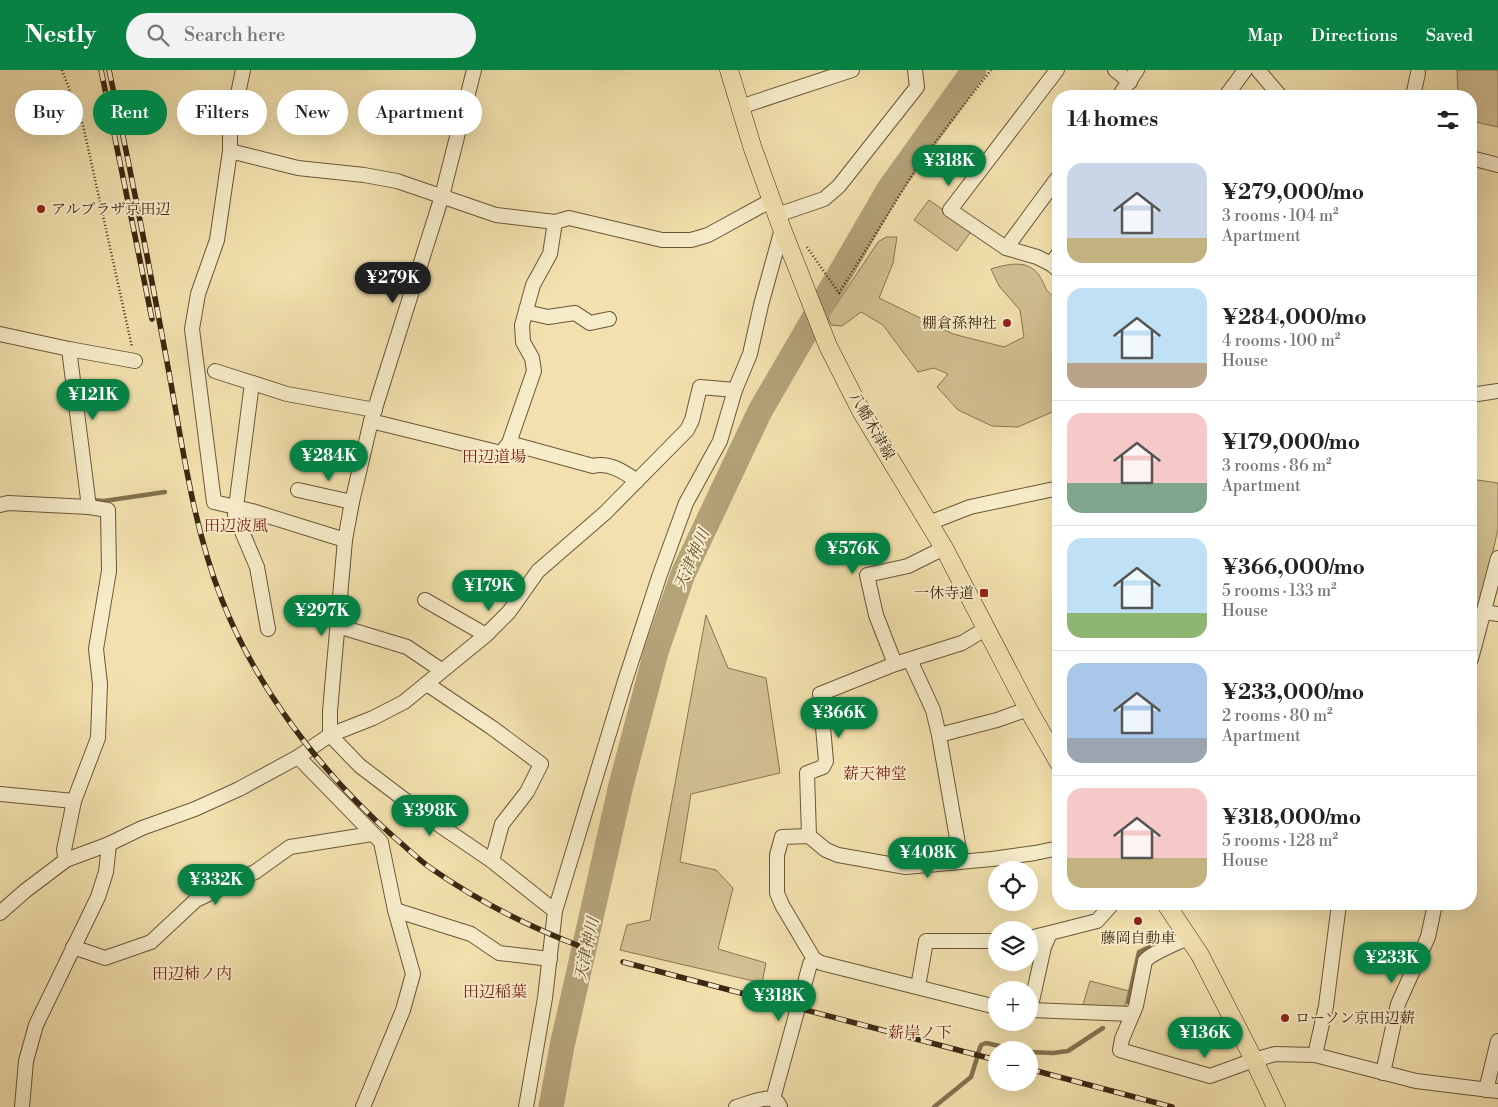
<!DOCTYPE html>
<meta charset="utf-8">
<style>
body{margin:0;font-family:"Libre Bodoni","Noto Serif JP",serif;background:#f2f2f2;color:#222;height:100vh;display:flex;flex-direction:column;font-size:19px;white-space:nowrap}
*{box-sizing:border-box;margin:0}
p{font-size:16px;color:#767676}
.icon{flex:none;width:28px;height:28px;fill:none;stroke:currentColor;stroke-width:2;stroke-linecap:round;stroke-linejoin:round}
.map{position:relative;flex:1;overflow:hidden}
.panel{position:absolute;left:1052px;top:20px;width:425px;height:820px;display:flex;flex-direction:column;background:#fff;border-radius:20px;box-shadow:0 5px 20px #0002}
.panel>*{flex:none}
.guide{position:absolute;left:15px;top:20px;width:475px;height:45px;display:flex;gap:10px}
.fabs{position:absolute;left:988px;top:791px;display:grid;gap:10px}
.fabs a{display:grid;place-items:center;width:50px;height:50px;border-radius:50%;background:#fff;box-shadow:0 5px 20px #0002;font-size:25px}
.price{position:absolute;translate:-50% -42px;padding:0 11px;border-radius:18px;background:#0b8043;color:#fff;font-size:16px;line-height:32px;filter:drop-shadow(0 1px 2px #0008)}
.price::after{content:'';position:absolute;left:50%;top:30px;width:15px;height:11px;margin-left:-8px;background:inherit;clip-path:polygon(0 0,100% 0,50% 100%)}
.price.current{background:#222;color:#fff}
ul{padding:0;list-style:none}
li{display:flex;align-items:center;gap:15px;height:125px;padding:0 15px}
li+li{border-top:1px solid #e0e0e0}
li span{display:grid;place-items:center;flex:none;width:140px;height:100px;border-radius:15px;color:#555}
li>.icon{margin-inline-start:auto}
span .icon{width:60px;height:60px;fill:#fffc;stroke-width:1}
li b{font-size:21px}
h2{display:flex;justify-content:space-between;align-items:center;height:60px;padding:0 15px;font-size:21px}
.tag{padding:0 18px;border-radius:22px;background:#fff;box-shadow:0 5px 20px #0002;font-size:18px;line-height:45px}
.tag.current{background:#0b8043;color:#fff}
header{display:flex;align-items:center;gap:30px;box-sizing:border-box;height:70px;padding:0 25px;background:#0b8043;color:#fff}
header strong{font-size:24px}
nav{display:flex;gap:28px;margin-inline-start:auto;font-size:18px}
.search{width:350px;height:45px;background:#f2f2f2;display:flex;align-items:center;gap:12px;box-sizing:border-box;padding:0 18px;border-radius:28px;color:#767676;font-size:19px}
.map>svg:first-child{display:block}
.green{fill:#d3c193;stroke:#887452}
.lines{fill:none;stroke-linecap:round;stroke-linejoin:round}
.stream{stroke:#847150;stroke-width:4.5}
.river{stroke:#b4a279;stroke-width:25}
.minor-casing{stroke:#6a5639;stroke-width:16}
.major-casing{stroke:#3c2712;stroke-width:19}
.path{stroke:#3c2712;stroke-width:2.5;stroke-dasharray:1 2.5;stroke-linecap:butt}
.minor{stroke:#f7ecca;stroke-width:14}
.major{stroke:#f2e1ae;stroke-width:18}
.rail-casing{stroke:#3c2712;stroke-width:5.5}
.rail{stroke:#f7ecca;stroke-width:4;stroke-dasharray:11;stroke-linecap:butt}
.poi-dot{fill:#8f2418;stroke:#f7ecca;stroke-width:2}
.labels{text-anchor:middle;stroke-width:4;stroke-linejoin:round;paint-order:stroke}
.poi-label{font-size:15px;fill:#3c2712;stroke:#f7ecca;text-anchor:start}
.street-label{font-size:15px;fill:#3c2712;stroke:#f7ecca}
.neighbourhood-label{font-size:16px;fill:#7a1f14;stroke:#f7ecca}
.water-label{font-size:16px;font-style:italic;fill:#604c31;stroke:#f7ecca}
</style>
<header>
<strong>Nestly</strong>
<div class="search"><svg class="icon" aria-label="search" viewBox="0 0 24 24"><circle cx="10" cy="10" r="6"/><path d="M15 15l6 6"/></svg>Search here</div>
<nav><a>Map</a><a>Directions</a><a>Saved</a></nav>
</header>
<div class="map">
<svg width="1498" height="1037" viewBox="0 0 1498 1037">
<rect width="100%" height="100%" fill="#f2e1ae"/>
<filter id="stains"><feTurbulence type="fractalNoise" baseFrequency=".004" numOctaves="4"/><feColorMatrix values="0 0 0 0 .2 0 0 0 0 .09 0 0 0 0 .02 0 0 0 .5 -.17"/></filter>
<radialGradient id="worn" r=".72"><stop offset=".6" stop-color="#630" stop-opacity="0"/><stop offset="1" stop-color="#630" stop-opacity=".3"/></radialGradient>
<g class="green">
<path d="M1457,0H1498V57L1471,51V26H1458Z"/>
<path d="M929,130L972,160L957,181L914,150Z"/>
<path d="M886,167H897L893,193L879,228L953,264L1004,277L1024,267L1020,240L999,216L991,199C1008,194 1027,189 1039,205C1048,219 1042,220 1059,229V339L1018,357L992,356L958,340L937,317L948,304L934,298L918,302L883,255L861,242L842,256L831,255L828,247L878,172Z"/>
<path d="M1471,409L1498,413V459L1475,561H1471Z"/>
<path d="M706,545L728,598L766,608L780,703L691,724L680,792L716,800L733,818L718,879L766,893L762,913L620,880L627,855L650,850Z"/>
<path d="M1090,911L1129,921L1125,936L1115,940L1082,938Z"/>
</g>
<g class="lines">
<g class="stream">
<path d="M91,430L104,431L165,422"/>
<path d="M1128,932L1139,882L1164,870"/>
<path d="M1029,982L1053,983L1068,981L1103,958"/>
<path d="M978,983L981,975L986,973L1018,980"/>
<path d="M934,1037L971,1007L977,988"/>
</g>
<path class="river" d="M551,1037L562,976L621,715L656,582L683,504L760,341L889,119L974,0"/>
<g class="minor-casing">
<g id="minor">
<path d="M243,0L230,62V81L217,170L198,224L192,259L214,432L252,441L345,470"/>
<path d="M474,0L442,126L371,351L352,432L345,470L330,641V665L360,696L426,746L492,791L555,841"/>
<path d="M1115,0L1130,12"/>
<path d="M1258,0L1280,26"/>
<path d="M1119,26L1137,0"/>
<path d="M1226,26L1245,0"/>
<path d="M1413,26L1418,3"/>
<path d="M740,37L852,0"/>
<path d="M230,81L298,98L364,105L397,111L496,145L555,152L569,148L662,170H691L708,165L772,130"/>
<path d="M1471,88L1498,95"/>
<path d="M777,145L824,129L839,116L917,17L915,0"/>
<path d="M1006,178L1059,106"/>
<path d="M1051,194L1037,187L1006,178L950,140L1057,0"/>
<path d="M1058,200L1051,194L1059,183"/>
<path d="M526,242L548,247L575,243L590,253L609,249"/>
<path d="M0,264L69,279L135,291"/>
<path d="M69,279L89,437"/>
<path d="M215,301L287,324L375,340"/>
<path d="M252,313L235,445L257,497L268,559"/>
<path d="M1471,325L1498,321"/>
<path d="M371,351L501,383L509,373L534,301L532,288L523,272L522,255L533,215L550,184L555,152"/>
<path d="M509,373L593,396C610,392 624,402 637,411"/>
<path d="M298,420L352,432"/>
<path d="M0,435L8,433L89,437L108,440L109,501L96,579L100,614L98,668L74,731L64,780L66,790"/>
<path d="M929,453L970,437L1059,418"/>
<path d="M425,530L486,565"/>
<path d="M1484,542L1498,544"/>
<path d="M338,556L407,577L441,600"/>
<path d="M1471,589L1498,488"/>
<path d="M910,590L933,640L939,665"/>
<path d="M895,594L876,545L867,505L908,496L944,478"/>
<path d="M427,614L491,657L541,694L527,722L502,754L492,791"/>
<path d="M298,687L381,772L395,840L413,904L403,940L363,1037"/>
<path d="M0,724L74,731"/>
<path d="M809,766L807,703L823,697L826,691L820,624L895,594L962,573L987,558"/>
<path d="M961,791L939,665L997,650L1028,639"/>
<path d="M395,840L471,864L499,883L550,889"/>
<path d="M0,843L25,821L66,790L109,774L142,758L195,739L239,719L298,687L330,665L373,648L404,632L486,565L509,542L538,501L605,443L687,360L692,350L700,317L735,320"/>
<path d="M1189,867C1178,873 1151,883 1145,891L1136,936L1122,969L1120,980L1210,1006L1254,990L1275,984L1315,985L1416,1011L1498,1021"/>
<path d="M1029,868L1050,863"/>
<path d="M73,877L105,888L151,872L196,830L255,802L290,777L372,764"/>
<path d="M918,917L926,871H996"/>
<path d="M996,937L821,893L814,889L782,835L777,823V785L782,767L809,766L826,780L838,785L906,797L992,789L1035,783L1059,778"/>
<path d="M1029,940H1030L1044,877L1050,863L1097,851L1112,834"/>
<path d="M1030,940L1132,944"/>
<path d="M1315,985L1326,936L1339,834"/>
<path d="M1383,1003L1398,934L1428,867L1435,834"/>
<path d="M1486,1020L1498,971"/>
<path d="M773,1029L810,894L814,889"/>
<path d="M22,1037L26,991L36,955L98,827L106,802L109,774"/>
<path d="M526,1037L545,928L555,841L625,611L659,507L686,433L720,371L735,320L750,284L761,235L782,159"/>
<path d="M736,1037C748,1034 774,1020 780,1037"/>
</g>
</g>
<g class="major-casing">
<g id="major">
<path d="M729,0L752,76L782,159L828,276L861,341L944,478L1028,639L1059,693"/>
<path d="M1166,834L1200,885L1254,990L1276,1037"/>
</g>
</g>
<g class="path">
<path d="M62,0L83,55L132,277"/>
<path d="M807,177L839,223L922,89L991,0"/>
</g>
<use href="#minor" class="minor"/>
<use href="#major" class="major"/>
<g class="rail-casing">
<g id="rail">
<path d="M101,0L152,249"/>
<path d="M109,0C130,97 149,194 167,292C182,371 192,454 222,530C257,619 323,705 395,768C407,778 419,790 432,799C478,831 529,857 582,877"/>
<path d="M623,892L996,990"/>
<path d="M1029,999L1172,1037"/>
</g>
</g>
<use href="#rail" class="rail"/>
</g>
<g class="poi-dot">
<circle cx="41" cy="139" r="5"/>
<circle cx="1007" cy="253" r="5"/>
<rect x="979" y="518" width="10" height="10" rx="2.5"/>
<circle cx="1138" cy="851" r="5"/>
<circle cx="1285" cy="948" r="5"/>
</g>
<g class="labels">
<g class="poi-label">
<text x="51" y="144">アルプラザ京田辺</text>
<text x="997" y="258" text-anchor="end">棚倉孫神社</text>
<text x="974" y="528" text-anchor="end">一休寺道</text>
<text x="1138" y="873" text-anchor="middle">藤岡自動車</text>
<text x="1295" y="953">ローソン京田辺薪</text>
</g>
<g class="street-label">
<text transform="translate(872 356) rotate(60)" y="5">八幡木津線</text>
</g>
<g class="neighbourhood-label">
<text x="494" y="392">田辺道場</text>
<text x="236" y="461">田辺波風</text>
<text x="875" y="709">薪天神堂</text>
<text x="192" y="909">田辺柿ノ内</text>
<text x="495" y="927">田辺稲葉</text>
<text x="920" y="968">薪岸ノ下</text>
</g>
<g class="water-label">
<text transform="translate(691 489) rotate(-66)" y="6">天津神川</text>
<text transform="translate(586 879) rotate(-78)" y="6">天津神川</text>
</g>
</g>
<rect width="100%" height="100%" filter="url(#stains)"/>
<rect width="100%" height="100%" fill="url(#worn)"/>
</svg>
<div class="fabs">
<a><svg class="icon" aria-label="locate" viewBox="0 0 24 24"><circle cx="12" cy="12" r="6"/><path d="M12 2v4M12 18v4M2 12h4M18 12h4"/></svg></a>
<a><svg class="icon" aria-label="layers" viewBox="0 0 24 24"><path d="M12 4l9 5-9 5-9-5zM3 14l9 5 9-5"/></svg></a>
<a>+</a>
<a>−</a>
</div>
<b class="price" style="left:949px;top:117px">¥318K</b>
<b class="price current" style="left:393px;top:234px">¥279K</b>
<b class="price" style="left:93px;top:351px">¥121K</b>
<b class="price" style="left:329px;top:412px">¥284K</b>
<b class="price" style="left:853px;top:505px">¥576K</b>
<b class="price" style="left:489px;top:542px">¥179K</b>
<b class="price" style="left:322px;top:567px">¥297K</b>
<b class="price" style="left:839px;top:669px">¥366K</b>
<b class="price" style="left:430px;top:767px">¥398K</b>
<b class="price" style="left:928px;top:809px">¥408K</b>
<b class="price" style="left:216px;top:836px">¥332K</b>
<b class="price" style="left:1392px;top:914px">¥233K</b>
<b class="price" style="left:779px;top:952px">¥318K</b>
<b class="price" style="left:1205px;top:989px">¥136K</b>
<div class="guide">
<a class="tag">Buy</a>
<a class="tag current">Rent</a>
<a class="tag">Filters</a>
<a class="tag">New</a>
<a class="tag">Apartment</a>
</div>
<section class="panel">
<h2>14 homes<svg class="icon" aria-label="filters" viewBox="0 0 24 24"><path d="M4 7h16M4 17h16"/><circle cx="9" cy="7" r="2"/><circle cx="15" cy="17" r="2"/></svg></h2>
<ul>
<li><span style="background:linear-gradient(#c9d6e8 75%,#c2b280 0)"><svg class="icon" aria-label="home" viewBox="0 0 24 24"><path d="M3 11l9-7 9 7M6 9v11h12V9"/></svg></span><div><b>¥279,000/mo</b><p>3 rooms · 104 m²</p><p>Apartment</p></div></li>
<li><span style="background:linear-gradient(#bfe0f5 75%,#b9a48a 0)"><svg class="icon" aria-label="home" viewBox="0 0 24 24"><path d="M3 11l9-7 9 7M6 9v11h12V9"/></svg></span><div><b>¥284,000/mo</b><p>4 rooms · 100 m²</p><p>House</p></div></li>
<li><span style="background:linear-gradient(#f6c9c9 70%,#7fa58c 0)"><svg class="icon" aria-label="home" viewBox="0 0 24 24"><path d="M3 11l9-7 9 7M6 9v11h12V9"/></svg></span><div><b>¥179,000/mo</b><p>3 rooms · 86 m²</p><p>Apartment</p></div></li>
<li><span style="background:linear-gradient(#bfe0f5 75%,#8fb573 0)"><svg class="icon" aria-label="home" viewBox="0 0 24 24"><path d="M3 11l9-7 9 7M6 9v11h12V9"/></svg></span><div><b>¥366,000/mo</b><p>5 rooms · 133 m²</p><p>House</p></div></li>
<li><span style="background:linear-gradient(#a9c7e8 75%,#9aa5b1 0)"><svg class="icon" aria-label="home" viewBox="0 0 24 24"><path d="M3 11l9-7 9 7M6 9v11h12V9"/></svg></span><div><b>¥233,000/mo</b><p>2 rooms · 80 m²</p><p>Apartment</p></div></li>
<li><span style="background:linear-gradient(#f6c9c9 70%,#c2b280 0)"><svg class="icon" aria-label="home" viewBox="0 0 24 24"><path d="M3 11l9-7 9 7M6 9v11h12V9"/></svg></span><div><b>¥318,000/mo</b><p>5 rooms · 128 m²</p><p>House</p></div></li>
</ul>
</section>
</div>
